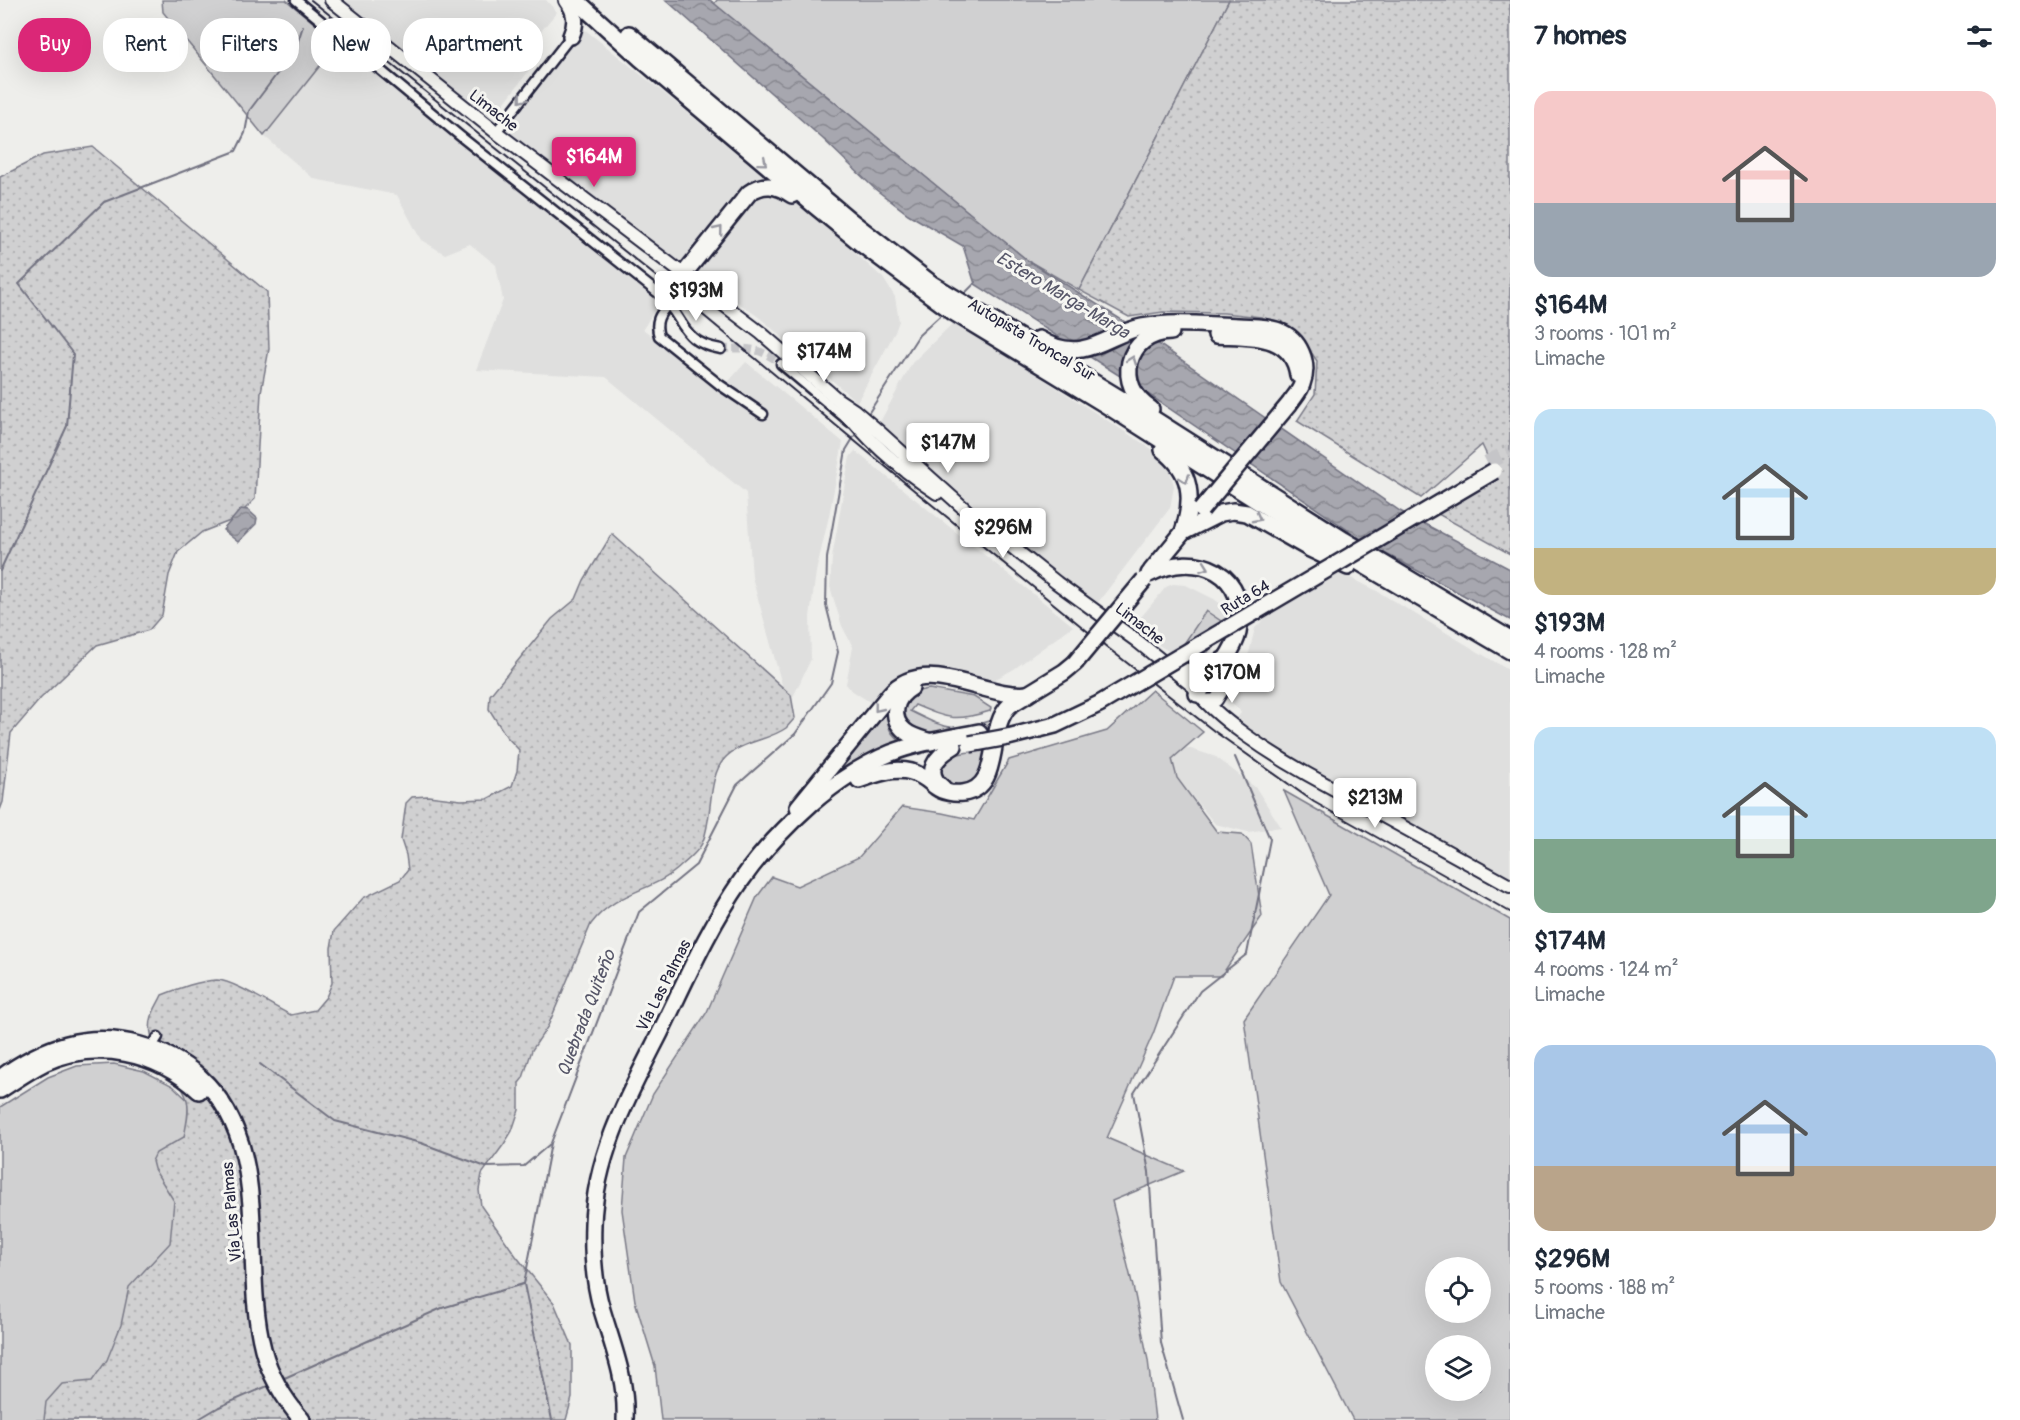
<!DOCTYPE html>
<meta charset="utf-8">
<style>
body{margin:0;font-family:Pangolin,sans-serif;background:#f6f6f7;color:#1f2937;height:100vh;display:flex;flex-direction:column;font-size:22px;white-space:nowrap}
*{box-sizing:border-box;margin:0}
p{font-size:20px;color:#747a83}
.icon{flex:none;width:33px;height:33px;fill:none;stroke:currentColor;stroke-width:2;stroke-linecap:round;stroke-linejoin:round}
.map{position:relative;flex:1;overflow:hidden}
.details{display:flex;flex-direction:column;background:#fff;width:510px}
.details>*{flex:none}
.top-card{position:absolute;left:18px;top:18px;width:570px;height:54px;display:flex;gap:12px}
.buttons{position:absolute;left:1425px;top:1257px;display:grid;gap:12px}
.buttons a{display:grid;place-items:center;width:66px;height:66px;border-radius:50%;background:#fff;box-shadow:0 6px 24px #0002;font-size:30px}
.price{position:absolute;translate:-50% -51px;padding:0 14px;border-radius:6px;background:#fff;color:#222;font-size:20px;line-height:39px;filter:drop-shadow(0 2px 3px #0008)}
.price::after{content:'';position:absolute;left:50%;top:36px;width:18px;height:14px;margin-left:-9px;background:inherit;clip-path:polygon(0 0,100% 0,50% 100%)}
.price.on{background:#db2777;color:#fff}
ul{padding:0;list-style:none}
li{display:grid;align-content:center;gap:12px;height:318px;padding:0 24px}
li span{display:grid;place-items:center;height:186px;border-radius:18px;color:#555}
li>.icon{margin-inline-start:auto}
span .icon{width:108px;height:108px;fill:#fffc;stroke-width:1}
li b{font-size:26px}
h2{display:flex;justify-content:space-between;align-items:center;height:72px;padding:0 24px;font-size:26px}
.tag{padding:0 21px;border-radius:24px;background:#fff;box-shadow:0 6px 24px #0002;font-size:21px;line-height:54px}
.tag.on{background:#db2777;color:#fff}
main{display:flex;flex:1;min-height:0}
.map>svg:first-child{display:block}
.built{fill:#dfdfde}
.grass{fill:#d0d0d1;stroke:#797986;stroke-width:1.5;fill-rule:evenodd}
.park{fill:url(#park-dots);stroke:#797986;stroke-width:1.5}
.water{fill:url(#water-waves);stroke:#727281;stroke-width:1.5}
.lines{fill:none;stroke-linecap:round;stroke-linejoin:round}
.stream{stroke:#727281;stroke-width:2}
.street-tunnel{stroke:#c5c5c8;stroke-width:8;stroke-dasharray:8 4;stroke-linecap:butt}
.highway-tunnel{stroke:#c5c5c8;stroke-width:15;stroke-dasharray:15 8;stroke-linecap:butt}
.street-casing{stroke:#22223b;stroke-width:13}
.secondary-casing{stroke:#22223b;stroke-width:16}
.highway-casing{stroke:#22223b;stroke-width:20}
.street{stroke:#f6f6f2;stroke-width:8}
.secondary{stroke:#f6f6f2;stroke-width:12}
.highway{stroke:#f6f6f2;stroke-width:15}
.rail{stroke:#22223b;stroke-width:2}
.highway-bridge-casing{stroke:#22223b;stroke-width:20;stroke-linecap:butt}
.highway-bridge{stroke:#f6f6f2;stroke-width:15}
.oneway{stroke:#9797a0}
.labels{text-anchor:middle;stroke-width:6;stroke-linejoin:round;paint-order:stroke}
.street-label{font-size:16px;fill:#22223b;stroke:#f6f6f2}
.water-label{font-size:18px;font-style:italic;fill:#575769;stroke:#f6f6f2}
</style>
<main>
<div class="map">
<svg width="1510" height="1420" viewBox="0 0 1510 1420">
<defs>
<pattern id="park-dots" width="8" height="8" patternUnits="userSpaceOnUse" patternTransform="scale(1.5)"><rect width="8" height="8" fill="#d0d0d1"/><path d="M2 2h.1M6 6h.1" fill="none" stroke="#b2b2b4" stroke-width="1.8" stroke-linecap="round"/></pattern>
<pattern id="water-waves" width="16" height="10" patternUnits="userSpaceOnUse" patternTransform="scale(1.5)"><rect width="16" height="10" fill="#a7a7af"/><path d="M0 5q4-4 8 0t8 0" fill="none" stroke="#888890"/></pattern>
</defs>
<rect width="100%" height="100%" fill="#eeeeeb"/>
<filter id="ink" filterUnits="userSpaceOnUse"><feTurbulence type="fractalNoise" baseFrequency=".0167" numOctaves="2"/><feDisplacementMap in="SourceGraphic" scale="12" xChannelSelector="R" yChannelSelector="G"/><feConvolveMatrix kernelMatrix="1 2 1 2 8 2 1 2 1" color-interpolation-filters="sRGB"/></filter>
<g filter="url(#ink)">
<g class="built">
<path d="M340,0H546L557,12L531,43L543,52L493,118L419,63Z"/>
<path d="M583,28L659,89L845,244L883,278L895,297L899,321L895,332L857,402L760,318L608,211L503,130Z"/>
<path d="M338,43L658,297L656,308L643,329L721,390L746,362L843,442L829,516L816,572L810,617L811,659L793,697L784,692L752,577L746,493L606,377L476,370L503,300L496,265L470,244L445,254L421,240L397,195L314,179L264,136Z"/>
<path d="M954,322L1161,455L1169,467L1174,486L1170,508L1096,605L963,496L880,422L912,363Z"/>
<path d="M855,451L1073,626L1014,669L992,681L965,675L937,671L876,706L851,690L846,684L853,647L842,626L830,587L832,558L847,471L850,457Z"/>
<path d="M1322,563L1377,591L1510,671V877L1288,755L1257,735L1237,718L1241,713L1238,708L1227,699L1229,678L1249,653L1255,628Z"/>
<path d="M1173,584L1186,585L1214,599L1226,608L1229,620L1226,634L1203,662L1189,664L1132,628L1166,587Z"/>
<path d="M1185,747L1216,757L1256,788L1281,827L1248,832L1215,824L1177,778L1172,759Z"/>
</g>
<g class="grass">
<path d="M162,0H286L338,43L264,136L163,12Z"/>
<path d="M717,0H1229L1079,290L1027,260L714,4Z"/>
<path d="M1206,611L1227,625L1201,662L1181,648Z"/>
<path d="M929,689L974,697L991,708L990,711C955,722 948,719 915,705L910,711C947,729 951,733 992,720L986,727L946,735L913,732L902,719L900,703L913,692Z"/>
<path d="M1152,690L1203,732L1172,759L1177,778L1217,832L1242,834L1251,844L1262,916L1221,976H1174L1153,1034L1107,1138L1184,1171L1112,1201L1135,1295L1148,1360L1155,1420H661L655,1366L635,1301L622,1210L626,1158L653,1094L707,1012L757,897L772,877L797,886L859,857L902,807L942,813L974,820L1009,760L1107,731Z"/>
<path d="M887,712C887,728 890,734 903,743L820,793Z"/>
<path d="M986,749C980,774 974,792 944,783L939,775L943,759L953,755Z"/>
<path d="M1284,791L1510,920V1420H1353L1281,1282L1244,1019L1329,895ZM1436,1268H1480V1312H1436ZM1436,1346H1480V1390H1436Z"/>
<path d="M114,1064L144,1071L173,1086L202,1114L267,1420H0V1107L48,1077L77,1066Z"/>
</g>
<g class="park">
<path d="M1229,0H1510V554L1438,514L1497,477L1482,445L1421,498L1297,421L1315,394L1317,361L1305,343L1287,326L1261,317L1224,313L1163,312L1129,317L1079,290Z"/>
<path d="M93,147L267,292L269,349L261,392L255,499L235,519L202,532L178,552L169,575L162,615L149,630L97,645L41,698L11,733L3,802L0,810V177L43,155Z"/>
<path d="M612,534L791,695L795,718C792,721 789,725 786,728C768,741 741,741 725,758C707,777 713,817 703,841C700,850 689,859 682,865C656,891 617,890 591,924L548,1026L532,1050L523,1078L519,1083V1110L512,1131L504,1144L482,1174L479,1190L481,1206L516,1256L554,1303L572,1345V1398L566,1420H44L46,1402L62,1384L92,1381L107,1360L121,1325L129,1287L170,1243L174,1201L154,1169L152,1161L156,1153L184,1137C186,1125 190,1112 187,1100C179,1071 142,1048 152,1016C154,1009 159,1002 162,995C180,988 198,981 217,980C233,980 274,1007 291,1015L315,1010L326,997L332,983L331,948L334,931L363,898L400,880L408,870L406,855L401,840L406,803L412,797L428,796L461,800L487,799L512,786L517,771L519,750L506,736L489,709L490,695L552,619L576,599L584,580Z"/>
</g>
<g class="water">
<path d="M666,0H710L1027,260L1147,336L1400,511L1510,569V620L1373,547L1139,388L975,284L963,246L908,214L875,189L823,139Z"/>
<path d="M241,509L248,510L257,518L256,524L238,542L223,530Z"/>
</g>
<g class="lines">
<g class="stream">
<path d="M963,295L976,282"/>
<path d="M866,417L919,335L943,313"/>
<path d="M0,571L67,426L73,354L19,284L104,202L236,151L245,133L249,111L295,50L303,26"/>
<path d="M260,1064L335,1121L421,1143L486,1167L524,1166L550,1144"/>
<path d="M280,1380L442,1308L523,1284"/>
<path d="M197,1420L219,1407L270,1385"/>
<path d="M552,1420L524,1284L551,1143L639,912L696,865L737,785L795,734L831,683L838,652L826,605L827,558L846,450L857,432"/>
<path d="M1183,1420L1161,1343L1149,1172L1134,1093L1200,991L1247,954L1270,839L1235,757"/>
</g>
<path class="street-tunnel" d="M721,349C747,348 760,347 781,364"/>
<path class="highway-tunnel" d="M1487,463L1510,451"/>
<g class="street-casing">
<g id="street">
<path d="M296,0L460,136L658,293C686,318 679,342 721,349"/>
<path d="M496,132L571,36"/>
<path d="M669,303C660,314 654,321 659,336L720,385L763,414"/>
<path d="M781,364L850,422"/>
<path d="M151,1048L158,1037"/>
</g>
</g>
<g class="secondary-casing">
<g id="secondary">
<path d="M331,0L496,132L761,333L837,399L855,411L876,429L967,511L1057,583L1137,641L1193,686C1214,718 1273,755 1307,774L1510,886"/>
<path d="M842,406C867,441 902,470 937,493"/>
<path d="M1205,675L1218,682L1221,692L1216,700L1205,701"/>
</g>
</g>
<g class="highway-casing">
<g id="highway">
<path d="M567,0C576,12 577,23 571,36"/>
<path d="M576,0L640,58L815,206L864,246L953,312L1106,405L1287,520L1510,651"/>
<path d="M629,34L851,221L932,284L1149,416L1344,540L1510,639"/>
<path d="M683,275L749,193C764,182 777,185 792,195"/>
<path d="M1216,335C1248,337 1292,332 1298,375"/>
<path d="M1039,339C1052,347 1066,352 1082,349C1102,346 1120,331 1142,327C1173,321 1207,325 1238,326C1252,327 1267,326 1279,331C1300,339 1310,363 1302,384C1300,391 1294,397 1290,403"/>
<path d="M1151,409C1114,386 1125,333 1171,332"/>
<path d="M1163,450C1192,472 1194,498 1183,532"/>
<path d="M1183,532L1221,513L1233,511L1247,513L1310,549L1348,567"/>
<path d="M1151,571L1189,525"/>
<path d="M1149,574C1197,549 1251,573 1238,633C1233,654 1212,678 1197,694"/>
<path d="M1165,664C1188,674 1202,677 1223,660"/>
<path d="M911,688C895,697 889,718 905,731C912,737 922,739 931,742"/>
<path d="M1008,737L1055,725L1099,704"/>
<path d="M859,780C879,773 901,764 921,776C927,779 931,783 936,787C943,792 954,794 963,793C1004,788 985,728 1010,705L1064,672L1075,663"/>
<path d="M943,788C922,772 937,756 954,746"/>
<path d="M798,807L890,694C925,654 985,699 1028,694"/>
<path d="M0,1078C43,1047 87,1030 140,1045C162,1051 183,1062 200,1077C275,1146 240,1260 263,1349C270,1376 284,1399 302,1420"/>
<path d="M0,1090C14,1081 28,1071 44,1063C97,1039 157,1052 199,1091"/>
<path d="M625,1420C627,1380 613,1347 602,1310C594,1283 592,1253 593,1224C595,1155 629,1094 660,1033C685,982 708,928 741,881C761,852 785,827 811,804C835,783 862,765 891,753C919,742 950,738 979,732"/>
</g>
</g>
<use href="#street" class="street"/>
<use href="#secondary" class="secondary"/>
<use href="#highway" class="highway"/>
<path class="rail" d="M311,0L663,282L915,491L1108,648L1214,731L1314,802L1510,912"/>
<g class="highway-bridge-casing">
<g id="highway-bridge">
<path d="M1201,510L1290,403"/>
<path d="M1075,663L1144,580"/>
<path d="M1099,704L1494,471"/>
<path d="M970,744L1008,737"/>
</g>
</g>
<use href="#highway-bridge" class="highway-bridge"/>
</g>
<defs><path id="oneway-chevron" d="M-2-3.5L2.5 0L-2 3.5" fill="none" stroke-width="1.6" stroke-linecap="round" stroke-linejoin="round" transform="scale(1.5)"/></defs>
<g class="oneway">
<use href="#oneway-chevron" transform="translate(522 99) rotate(128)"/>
<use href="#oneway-chevron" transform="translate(763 162) rotate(40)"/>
<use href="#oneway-chevron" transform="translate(719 230) rotate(-51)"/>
<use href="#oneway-chevron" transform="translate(1132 360) rotate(-70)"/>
<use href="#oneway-chevron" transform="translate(1185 479) rotate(71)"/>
<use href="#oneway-chevron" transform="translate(1257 518) rotate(28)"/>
<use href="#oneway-chevron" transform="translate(1205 567) rotate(20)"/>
<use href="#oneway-chevron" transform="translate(878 708) rotate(129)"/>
</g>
</g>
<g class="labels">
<g class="street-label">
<text transform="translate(494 110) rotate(38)" y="6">Limache</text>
<text transform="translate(1032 339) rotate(31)" y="6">Autopista Troncal Sur</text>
<text transform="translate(1245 597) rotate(-31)" y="6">Ruta 64</text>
<text transform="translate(1140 623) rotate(38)" y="6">Limache</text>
<text transform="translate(663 985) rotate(-63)" y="6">Vía Las Palmas</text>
<text transform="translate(231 1212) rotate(-95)" y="6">Vía Las Palmas</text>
</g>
<g class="water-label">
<text transform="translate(1063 295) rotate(31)" y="6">Estero Marga-Marga</text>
<text transform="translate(586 1013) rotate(-69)" y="6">Quebrada Quiteño</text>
</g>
</g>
</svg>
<div class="buttons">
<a><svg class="icon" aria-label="locate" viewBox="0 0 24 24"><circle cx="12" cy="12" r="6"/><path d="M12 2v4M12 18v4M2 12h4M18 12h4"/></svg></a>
<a><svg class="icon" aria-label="layers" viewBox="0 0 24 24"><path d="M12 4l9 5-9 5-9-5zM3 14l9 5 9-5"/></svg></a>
</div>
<b class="price on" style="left:594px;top:188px">$164M</b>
<b class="price" style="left:696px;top:322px">$193M</b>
<b class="price" style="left:824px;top:383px">$174M</b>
<b class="price" style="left:948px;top:474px">$147M</b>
<b class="price" style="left:1003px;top:559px">$296M</b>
<b class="price" style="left:1232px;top:704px">$170M</b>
<b class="price" style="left:1375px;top:829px">$213M</b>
<div class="top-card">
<a class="tag on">Buy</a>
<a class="tag">Rent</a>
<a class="tag">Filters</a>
<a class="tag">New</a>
<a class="tag">Apartment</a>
</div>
</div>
<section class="details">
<h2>7 homes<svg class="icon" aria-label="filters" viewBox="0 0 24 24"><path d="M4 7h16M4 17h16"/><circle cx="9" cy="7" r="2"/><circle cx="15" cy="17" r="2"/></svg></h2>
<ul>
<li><span style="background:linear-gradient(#f6c9c9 60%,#9aa5b1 0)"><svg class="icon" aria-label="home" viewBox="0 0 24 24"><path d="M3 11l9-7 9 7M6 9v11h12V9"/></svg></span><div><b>$164M</b><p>3 rooms · 101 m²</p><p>Limache</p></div></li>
<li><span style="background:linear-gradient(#bfe0f5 75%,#c2b280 0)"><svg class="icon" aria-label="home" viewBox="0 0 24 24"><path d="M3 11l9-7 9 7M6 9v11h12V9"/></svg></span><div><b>$193M</b><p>4 rooms · 128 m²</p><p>Limache</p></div></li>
<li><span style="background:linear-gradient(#bfe0f5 60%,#7fa58c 0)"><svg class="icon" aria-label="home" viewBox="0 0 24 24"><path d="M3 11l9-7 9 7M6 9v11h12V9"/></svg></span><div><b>$174M</b><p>4 rooms · 124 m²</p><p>Limache</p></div></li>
<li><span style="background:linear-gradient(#a9c7e8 65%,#b9a48a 0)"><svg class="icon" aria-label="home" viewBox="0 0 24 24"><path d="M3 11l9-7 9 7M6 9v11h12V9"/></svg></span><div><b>$296M</b><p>5 rooms · 188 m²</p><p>Limache</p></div></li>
</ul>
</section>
</main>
